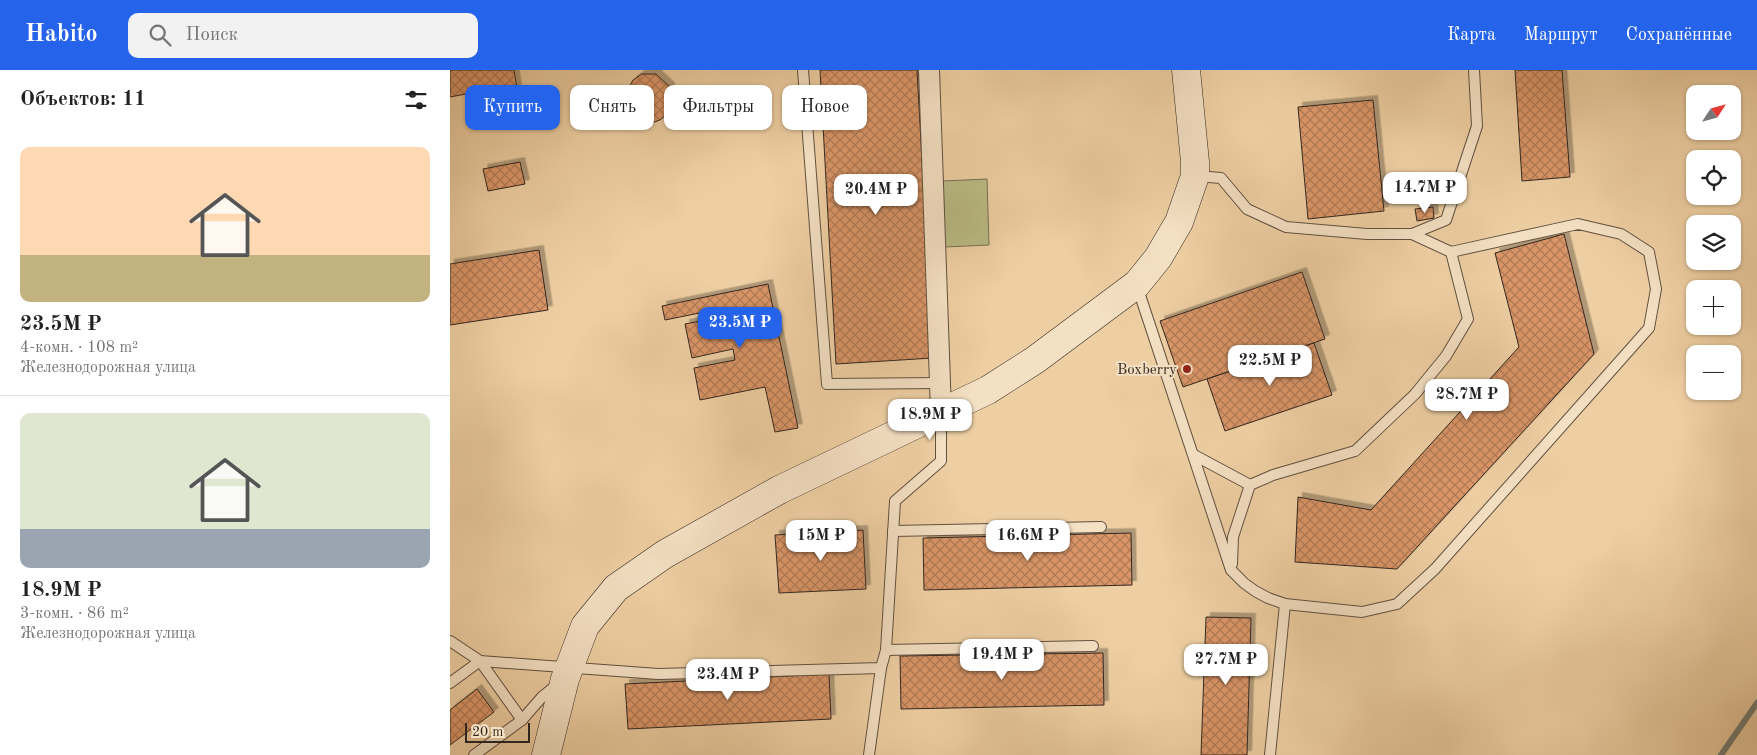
<!DOCTYPE html>
<html lang="ru">
<meta charset="utf-8">
<style>
body{margin:0;font-family:"Old Standard TT",serif;background:#f2f2f2;color:#222;height:100vh;display:flex;flex-direction:column;font-size:19px;white-space:nowrap}
*{box-sizing:border-box;margin:0}
p{font-size:16px;color:#767676}
.icon{flex:none;width:28px;height:28px;fill:none;stroke:currentColor;stroke-width:2;stroke-linecap:round;stroke-linejoin:round}
.map{position:relative;flex:1;overflow:hidden}
.side{display:flex;flex-direction:column;background:#fff;width:450px}
.side>*{flex:none}
.banner{position:absolute;left:15px;top:15px;width:475px;height:45px;display:flex;gap:10px}
.needle{width:32px;rotate:54deg}
.controls{position:absolute;left:1236px;top:15px;display:grid;gap:10px}
.controls a{display:grid;place-items:center;width:55px;height:55px;border-radius:10px;background:#fff;box-shadow:0 1px 4px #0004;font-size:25px}
.scale{position:absolute;left:15px;bottom:12px;width:65px;box-sizing:border-box;padding-left:5px;border:2px solid #32261f;border-top:0;font-size:14px;line-height:18px;white-space:nowrap;color:#32261f;-webkit-text-stroke:4px #f4e0c3;paint-order:stroke}
.price{position:absolute;translate:-50% -42px;padding:0 11px;border-radius:10px;background:#fff;color:#222;font-size:16px;line-height:32px;filter:drop-shadow(0 1px 2px #0008)}
.price::after{content:'';position:absolute;left:50%;top:30px;width:15px;height:11px;margin-left:-8px;background:inherit;clip-path:polygon(0 0,100% 0,50% 100%)}
.price.selected{background:#2563eb;color:#fff}
ul{padding:0;list-style:none}
li{display:grid;align-content:center;gap:10px;height:265px;padding:0 20px}
li+li{border-top:1px solid #e0e0e0}
li span{display:grid;place-items:center;height:155px;border-radius:10px;color:#555}
li>.icon{margin-inline-start:auto}
span .icon{width:90px;height:90px;fill:#fffc;stroke-width:1}
li b{font-size:21px}
h2{display:flex;justify-content:space-between;align-items:center;height:60px;padding:0 20px;font-size:21px}
.chip{padding:0 18px;border-radius:10px;background:#fff;box-shadow:0 1px 4px #0004;font-size:18px;line-height:45px}
.chip.selected{background:#2563eb;color:#fff}
header{display:flex;align-items:center;gap:30px;box-sizing:border-box;height:70px;padding:0 25px;background:#2563eb;color:#fff}
header strong{font-size:24px}
nav{display:flex;gap:28px;margin-inline-start:auto;font-size:18px}
.search{width:350px;height:45px;background:#f2f2f2;display:flex;align-items:center;gap:12px;box-sizing:border-box;padding:0 18px;border-radius:10px;color:#767676;font-size:19px}
main{display:flex;flex:1;min-height:0}
.map>svg:first-child{display:block}
.pitch{fill:#b9ba85;stroke:#767052}
.lines{fill:none;stroke-linecap:round;stroke-linejoin:round}
.stream{stroke:#727c75;stroke-width:6}
.building{fill:url(#building-cross-hatch);stroke:#32261f;filter:url(#shadow)}
.lane-casing{stroke:#615040;stroke-width:12}
.street-casing{stroke:#615040;stroke-width:22}
.secondary-casing{stroke:#32261f;stroke-width:29}
.lane{stroke:#f4e0c3;stroke-width:10}
.street{stroke:#f4e0c3;stroke-width:20}
.secondary{stroke:#f4e0c3;stroke-width:28}
.poi-dot{fill:#8f2418;stroke:#f4e0c3;stroke-width:2}
.labels{text-anchor:middle;stroke-width:4;stroke-linejoin:round;paint-order:stroke}
.poi-label{font-size:15px;fill:#32261f;stroke:#f4e0c3;text-anchor:end}
</style>
<header>
<strong>Habito</strong>
<div class="search"><svg class="icon" aria-label="search" viewBox="0 0 24 24"><circle cx="10" cy="10" r="6"/><path d="M15 15l6 6"/></svg>Поиск</div>
<nav><a>Карта</a><a>Маршрут</a><a>Сохранённые</a></nav>
</header>
<main>
<section class="side">
<h2>Объектов: 11<svg class="icon" aria-label="filters" viewBox="0 0 24 24"><path d="M4 7h16M4 17h16"/><circle cx="9" cy="7" r="2"/><circle cx="15" cy="17" r="2"/></svg></h2>
<ul>
<li><span style="background:linear-gradient(#ffd9b3 70%,#c2b280 0)"><svg class="icon" aria-label="home" viewBox="0 0 24 24"><path d="M3 11l9-7 9 7M6 9v11h12V9"/></svg></span><div><b>23.5M ₽</b><p>4-комн. · 108 m²</p><p>Железнодорожная улица</p></div></li>
<li><span style="background:linear-gradient(#dfe7d0 75%,#9aa5b1 0)"><svg class="icon" aria-label="home" viewBox="0 0 24 24"><path d="M3 11l9-7 9 7M6 9v11h12V9"/></svg></span><div><b>18.9M ₽</b><p>3-комн. · 86 m²</p><p>Железнодорожная улица</p></div></li>
</ul>
</section>
<div class="map">
<svg width="1307" height="685" viewBox="0 0 1307 685">
<defs>
<pattern id="building-cross-hatch" width="8" height="8" patternUnits="userSpaceOnUse" patternTransform="scale(1.25)"><rect width="8" height="8" fill="#da9668"/><path d="M0 0l8 8M0 8l8-8" fill="none" stroke="#b17a55"/></pattern>
<filter id="shadow"><feDropShadow dx="4.5" dy="-4.5" stdDeviation="0" flood-color="#0004"/></filter>
</defs>
<rect width="100%" height="100%" fill="#eecfa3"/>
<filter id="stains"><feTurbulence type="fractalNoise" baseFrequency=".004" numOctaves="4"/><feColorMatrix values="0 0 0 0 .2 0 0 0 0 .09 0 0 0 0 .02 0 0 0 .5 -.17"/></filter>
<radialGradient id="worn" r=".72"><stop offset=".6" stop-color="#630" stop-opacity="0"/><stop offset="1" stop-color="#630" stop-opacity=".3"/></radialGradient>
<path class="pitch" d="M537,109L539,175L495,177L493,111Z"/>
<g class="lines">
<path class="stream" d="M1271,685L1307,633"/>
</g>
<g class="building">
<path d="M0,0H64L67,19L54,22L53,17L0,27Z"/>
<path d="M370,0H467L483,288L386,294Z"/>
<path d="M1065,0H1112L1120,107L1072,111Z"/>
<path d="M192,4H206L220,17L221,30L218,43L210,50L196,55L180,48L173,36L176,22L183,10Z"/>
<path d="M923,30L934,141L858,149L848,37Z"/>
<path d="M70,92L75,114L38,121L33,99Z"/>
<path d="M983,137L984,148L967,151L965,139Z"/>
<path d="M1114,164L1144,284L947,499L845,492L848,427L921,440L1069,277L1045,183Z"/>
<path d="M89,180L98,240L0,255V194Z"/>
<path d="M852,202L875,269L733,317L710,251Z"/>
<path d="M318,214L348,358L325,362L315,317L250,330L244,298L285,290L283,279L242,288L235,254L276,246L274,238L215,250L212,236Z"/>
<path d="M864,273L882,325L775,361L757,309Z"/>
<path d="M413,460L416,519L329,523L325,465Z"/>
<path d="M681,463L682,515L474,520L473,468Z"/>
<path d="M756,547L801,548L797,685H751Z"/>
<path d="M653,583L654,635L451,639L450,586Z"/>
<path d="M379,604L381,649L178,659L175,614Z"/>
<path d="M27,619L44,642L0,675V640Z"/>
</g>
<g class="lines">
<g class="lane-casing">
<g id="lane">
<path d="M353,0L377,314L490,313"/>
<path d="M746,106L771,108L797,139L836,157L917,164H962L996,150L1027,56L1024,0"/>
<path d="M687,216L781,500L794,513L805,521L818,528L835,534L912,542L947,534L985,499L1199,258L1206,219L1199,182L1171,164L1128,154L1001,182"/>
<path d="M744,385L800,415"/>
<path d="M443,461L651,457"/>
<path d="M782,494L783,467L800,415L823,405L905,381L965,324L996,286L1018,249L1001,182L962,164"/>
<path d="M0,571L30,591L72,650"/>
<path d="M436,580L643,576"/>
<path d="M0,613L30,591L208,604L431,598L436,580L445,431L491,391V345"/>
<path d="M24,685L72,650L92,627L108,614"/>
<path d="M419,685L431,598"/>
<path d="M820,685L835,534"/>
</g>
</g>
<g class="street-casing">
<path id="street" d="M479,0L491,342"/>
</g>
<g class="secondary-casing">
<path id="secondary" d="M96,685L115,609L135,556L166,518L215,484L329,420L538,320L585,290L687,214L708,188L729,152L745,106V92L736,0"/>
</g>
<use href="#lane" class="lane"/>
<use href="#street" class="street"/>
<use href="#secondary" class="secondary"/>
</g>
<circle class="poi-dot" cx="737" cy="299" r="5"/>
<g class="labels">
<g class="poi-label">
<text x="727" y="304">Boxberry</text>
</g>
</g>
<rect width="100%" height="100%" filter="url(#stains)"/>
<rect width="100%" height="100%" fill="url(#worn)"/>
</svg>
<div class="controls">
<a><svg class="needle" viewBox="-14 -14 28 28"><path d="M0-13l5 13h-10z" fill="#e53935"/><path d="M0 13l5-13h-10z" fill="#767676"/></svg></a>
<a><svg class="icon" aria-label="locate" viewBox="0 0 24 24"><circle cx="12" cy="12" r="6"/><path d="M12 2v4M12 18v4M2 12h4M18 12h4"/></svg></a>
<a><svg class="icon" aria-label="layers" viewBox="0 0 24 24"><path d="M12 4l9 5-9 5-9-5zM3 14l9 5 9-5"/></svg></a>
<a>+</a>
<a>−</a>
</div>
<div class="scale">20 m</div>
<b class="price" style="left:975px;top:144px">14.7M ₽</b>
<b class="price" style="left:426px;top:146px">20.4M ₽</b>
<b class="price selected" style="left:290px;top:279px">23.5M ₽</b>
<b class="price" style="left:820px;top:317px">22.5M ₽</b>
<b class="price" style="left:1017px;top:351px">28.7M ₽</b>
<b class="price" style="left:480px;top:371px">18.9M ₽</b>
<b class="price" style="left:371px;top:492px">15M ₽</b>
<b class="price" style="left:578px;top:492px">16.6M ₽</b>
<b class="price" style="left:552px;top:611px">19.4M ₽</b>
<b class="price" style="left:776px;top:616px">27.7M ₽</b>
<b class="price" style="left:278px;top:631px">23.4M ₽</b>
<div class="banner">
<a class="chip selected">Купить</a>
<a class="chip">Снять</a>
<a class="chip">Фильтры</a>
<a class="chip">Новое</a>
</div>
</div>
</main>
